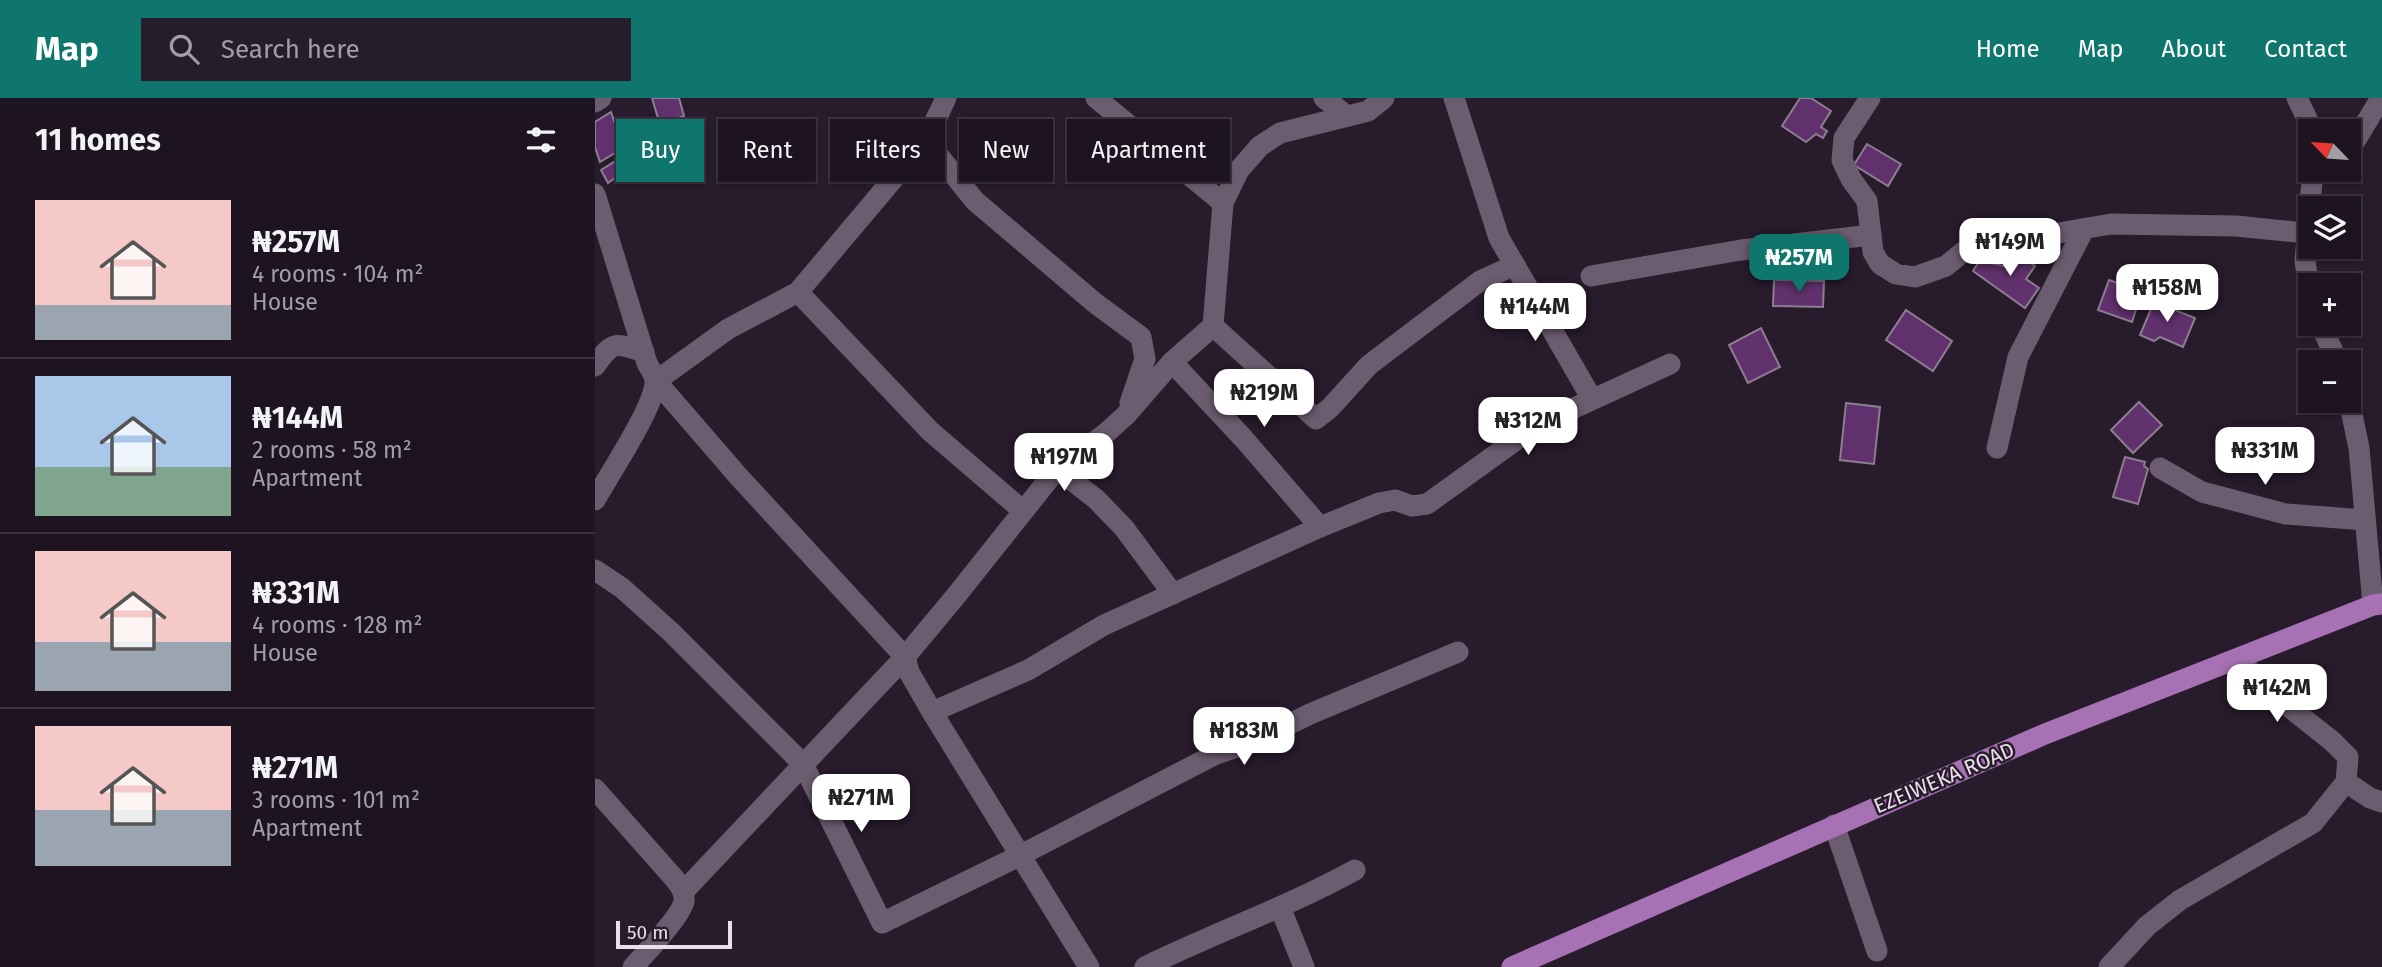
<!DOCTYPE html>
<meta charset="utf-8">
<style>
body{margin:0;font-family:"Fira Sans",sans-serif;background:#261d2a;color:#f1f3f6;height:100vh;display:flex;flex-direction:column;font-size:26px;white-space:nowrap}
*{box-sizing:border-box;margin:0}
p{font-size:23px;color:#a19ea5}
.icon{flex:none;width:38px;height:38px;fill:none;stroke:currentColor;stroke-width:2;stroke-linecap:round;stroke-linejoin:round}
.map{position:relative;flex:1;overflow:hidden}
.panel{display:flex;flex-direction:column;background:#1e1421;width:595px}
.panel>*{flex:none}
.top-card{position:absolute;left:21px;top:21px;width:665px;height:63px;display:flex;gap:14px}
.needle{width:46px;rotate:295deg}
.fabs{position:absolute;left:1703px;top:21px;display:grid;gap:14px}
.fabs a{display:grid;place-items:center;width:63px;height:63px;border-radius:0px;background:#1e1421;box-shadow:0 2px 5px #0004,0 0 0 2px #3c333f;font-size:35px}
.scale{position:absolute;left:21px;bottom:18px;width:116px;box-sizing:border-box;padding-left:7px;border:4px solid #e9e0eb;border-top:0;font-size:19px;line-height:24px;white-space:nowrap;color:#e9e0eb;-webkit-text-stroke:5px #281b2c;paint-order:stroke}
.price{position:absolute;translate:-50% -60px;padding:0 16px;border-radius:14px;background:#fff;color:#222;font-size:23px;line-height:46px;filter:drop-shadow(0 2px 4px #0008)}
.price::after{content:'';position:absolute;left:50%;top:42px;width:21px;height:16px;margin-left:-10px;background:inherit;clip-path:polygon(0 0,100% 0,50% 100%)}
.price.on{background:#0f766e;color:#fff}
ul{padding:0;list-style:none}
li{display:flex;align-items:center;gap:21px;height:175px;padding:0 35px}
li+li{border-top:2px solid #3c333f}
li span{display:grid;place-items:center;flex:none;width:196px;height:140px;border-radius:0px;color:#555}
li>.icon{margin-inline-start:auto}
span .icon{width:84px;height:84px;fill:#fffc;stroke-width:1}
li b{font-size:30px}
h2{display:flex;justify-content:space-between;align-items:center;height:84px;padding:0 35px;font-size:30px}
.pill{padding:0 24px;border-radius:0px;background:#1e1421;box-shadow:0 2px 5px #0004,0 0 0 2px #3c333f;font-size:24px;line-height:63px}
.pill.on{background:#0f766e;color:#fff}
header{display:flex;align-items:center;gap:42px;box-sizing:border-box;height:98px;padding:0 35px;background:#0f766e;color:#fff}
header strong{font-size:33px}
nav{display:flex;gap:38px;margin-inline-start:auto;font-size:24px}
.search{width:490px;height:63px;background:#261d2a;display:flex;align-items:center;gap:18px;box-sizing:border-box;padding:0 24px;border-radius:0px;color:#a19ea5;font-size:26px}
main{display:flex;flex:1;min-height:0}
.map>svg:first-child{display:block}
.building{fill:#61316d;stroke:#8d7d91;stroke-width:2}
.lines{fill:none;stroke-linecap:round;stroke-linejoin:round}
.minor{stroke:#6c5c70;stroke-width:21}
.major{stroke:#a772b4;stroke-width:21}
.labels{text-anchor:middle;stroke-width:5;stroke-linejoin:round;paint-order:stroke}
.street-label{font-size:21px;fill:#e9e0eb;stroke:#281b2c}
</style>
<header>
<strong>Map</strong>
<div class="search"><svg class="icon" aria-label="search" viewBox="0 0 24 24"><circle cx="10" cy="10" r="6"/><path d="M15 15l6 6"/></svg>Search here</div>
<nav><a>Home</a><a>Map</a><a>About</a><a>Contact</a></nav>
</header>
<main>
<section class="panel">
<h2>11 homes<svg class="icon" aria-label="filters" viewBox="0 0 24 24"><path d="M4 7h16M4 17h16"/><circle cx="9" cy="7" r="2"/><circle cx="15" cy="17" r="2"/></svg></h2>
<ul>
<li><span style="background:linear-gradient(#f6c9c9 75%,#9aa5b1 0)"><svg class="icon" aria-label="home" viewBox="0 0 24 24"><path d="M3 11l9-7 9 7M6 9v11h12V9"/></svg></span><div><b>₦257M</b><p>4 rooms · 104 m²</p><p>House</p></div></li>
<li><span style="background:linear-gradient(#a9c7e8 65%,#7fa58c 0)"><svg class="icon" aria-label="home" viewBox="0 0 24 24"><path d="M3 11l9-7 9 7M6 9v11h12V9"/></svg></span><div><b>₦144M</b><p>2 rooms · 58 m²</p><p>Apartment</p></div></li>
<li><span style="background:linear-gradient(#f6c9c9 65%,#9aa5b1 0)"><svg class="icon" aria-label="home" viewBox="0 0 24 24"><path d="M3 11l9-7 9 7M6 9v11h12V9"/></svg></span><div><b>₦331M</b><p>4 rooms · 128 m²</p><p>House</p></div></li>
<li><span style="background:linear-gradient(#f6c9c9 60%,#9aa5b1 0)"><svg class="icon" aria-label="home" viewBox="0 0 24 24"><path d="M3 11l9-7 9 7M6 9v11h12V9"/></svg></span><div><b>₦271M</b><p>3 rooms · 101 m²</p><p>Apartment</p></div></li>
</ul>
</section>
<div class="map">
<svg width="1787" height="869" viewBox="0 0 1787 869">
<rect width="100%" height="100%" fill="#281b2c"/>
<g class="building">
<path d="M57,0H84L89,18L65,27Z"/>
<path d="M1205,0H1216L1236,13L1226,29L1232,33L1228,40L1221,36L1211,44L1187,28Z"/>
<path d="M16,14L28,50L5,64L0,49V24Z"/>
<path d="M1272,46L1306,66L1293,88L1259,67Z"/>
<path d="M35,54L41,65L13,85L6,72Z"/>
<path d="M1419,153L1440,168L1431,181L1444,190L1430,210L1378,173L1385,162L1408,168Z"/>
<path d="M1179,182L1229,183L1228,209L1178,208Z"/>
<path d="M1514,182L1547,193L1537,224L1503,212Z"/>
<path d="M1559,204L1583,209L1582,213L1600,220L1588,249L1565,239L1559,243L1545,237Z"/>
<path d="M1311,212L1357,243L1338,273L1291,242Z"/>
<path d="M1166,230L1185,269L1153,285L1134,247Z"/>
<path d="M1544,304L1567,327L1538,355L1516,332Z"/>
<path d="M1251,305L1285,309L1279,366L1245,362Z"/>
<path d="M1530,359L1550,364L1549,368L1553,371L1543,406L1518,399Z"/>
</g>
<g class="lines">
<g class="minor">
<path d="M351,0L331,42L203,194L133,231L61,283L144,379L310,559L314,574L337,614L494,869"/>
<path d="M501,0L628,105"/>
<path d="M729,0L752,18"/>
<path d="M859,0L904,140L997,301"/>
<path d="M1275,0L1249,40L1247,62L1256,81L1272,103L1278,154L1285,166L1301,176L1320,179L1351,168L1368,154L1388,148L1516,126L1641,128L1711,135"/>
<path d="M1702,0L1718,33"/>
<path d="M0,4L6,0"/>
<path d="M331,42L380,103L500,205L546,239L550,261L535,305"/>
<path d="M1754,47L1760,43L1786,0"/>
<path d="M0,96L52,265C55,271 61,279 60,285C59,309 14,377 0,402"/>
<path d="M996,178L1146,152L1276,137"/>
<path d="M203,194L335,333L427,412"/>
<path d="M1715,197L1710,163L1718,72"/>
<path d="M1725,226L1743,264"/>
<path d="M618,228L721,321L735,310L774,267L885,183L920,167"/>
<path d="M577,264L648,340L725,429"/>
<path d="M0,268C18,242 20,245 49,254"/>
<path d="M1754,302L1764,350L1778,507"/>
<path d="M1402,350L1423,259L1489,131"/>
<path d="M1565,370L1607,394L1691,416L1770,422"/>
<path d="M462,371L501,401L529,430L578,496"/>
<path d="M0,472L27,490L76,534L208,666L287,825L424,758L621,656L660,643L715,616L863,554"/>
<path d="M337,614L433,572L509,527L725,429L784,405L800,402L817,408L832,406L928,337L953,322L1075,266"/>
<path d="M1751,684L1775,700L1787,704"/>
<path d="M0,691L78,779C84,786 90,793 89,803C87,817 49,857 38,869"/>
<path d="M1239,727L1282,853"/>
<path d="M88,794L310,559L360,499L462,371L510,336L531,317L577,264L618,228L628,105L644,72L665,48L685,35L773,13L789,0"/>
<path d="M685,809L709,869"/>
<path d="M550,869C619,835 693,809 760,772"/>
<path d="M1514,869L1552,828L1585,802L1718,725L1751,684L1753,659L1737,643L1660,582L1646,559"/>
</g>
<path class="major" d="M917,869L1450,636L1778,507L1787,506"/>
</g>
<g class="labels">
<g class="street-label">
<text transform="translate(1349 680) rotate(-23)" y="7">EZEIWEKA ROAD</text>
</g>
</g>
</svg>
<div class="fabs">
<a><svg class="needle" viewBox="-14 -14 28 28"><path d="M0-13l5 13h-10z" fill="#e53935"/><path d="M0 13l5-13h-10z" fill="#a19ea5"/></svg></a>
<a><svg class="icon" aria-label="layers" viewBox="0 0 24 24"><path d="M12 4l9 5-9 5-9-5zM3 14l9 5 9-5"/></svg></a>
<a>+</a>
<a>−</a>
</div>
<div class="scale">50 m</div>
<b class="price" style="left:1415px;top:180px">₦149M</b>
<b class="price on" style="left:1204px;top:196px">₦257M</b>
<b class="price" style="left:1572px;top:226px">₦158M</b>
<b class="price" style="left:940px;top:245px">₦144M</b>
<b class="price" style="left:669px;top:331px">₦219M</b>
<b class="price" style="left:933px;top:359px">₦312M</b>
<b class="price" style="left:1670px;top:389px">₦331M</b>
<b class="price" style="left:469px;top:395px">₦197M</b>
<b class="price" style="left:1682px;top:626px">₦142M</b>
<b class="price" style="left:649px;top:669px">₦183M</b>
<b class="price" style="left:266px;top:736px">₦271M</b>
<div class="top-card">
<a class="pill on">Buy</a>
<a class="pill">Rent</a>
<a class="pill">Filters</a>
<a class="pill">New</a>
<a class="pill">Apartment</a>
</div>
</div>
</main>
